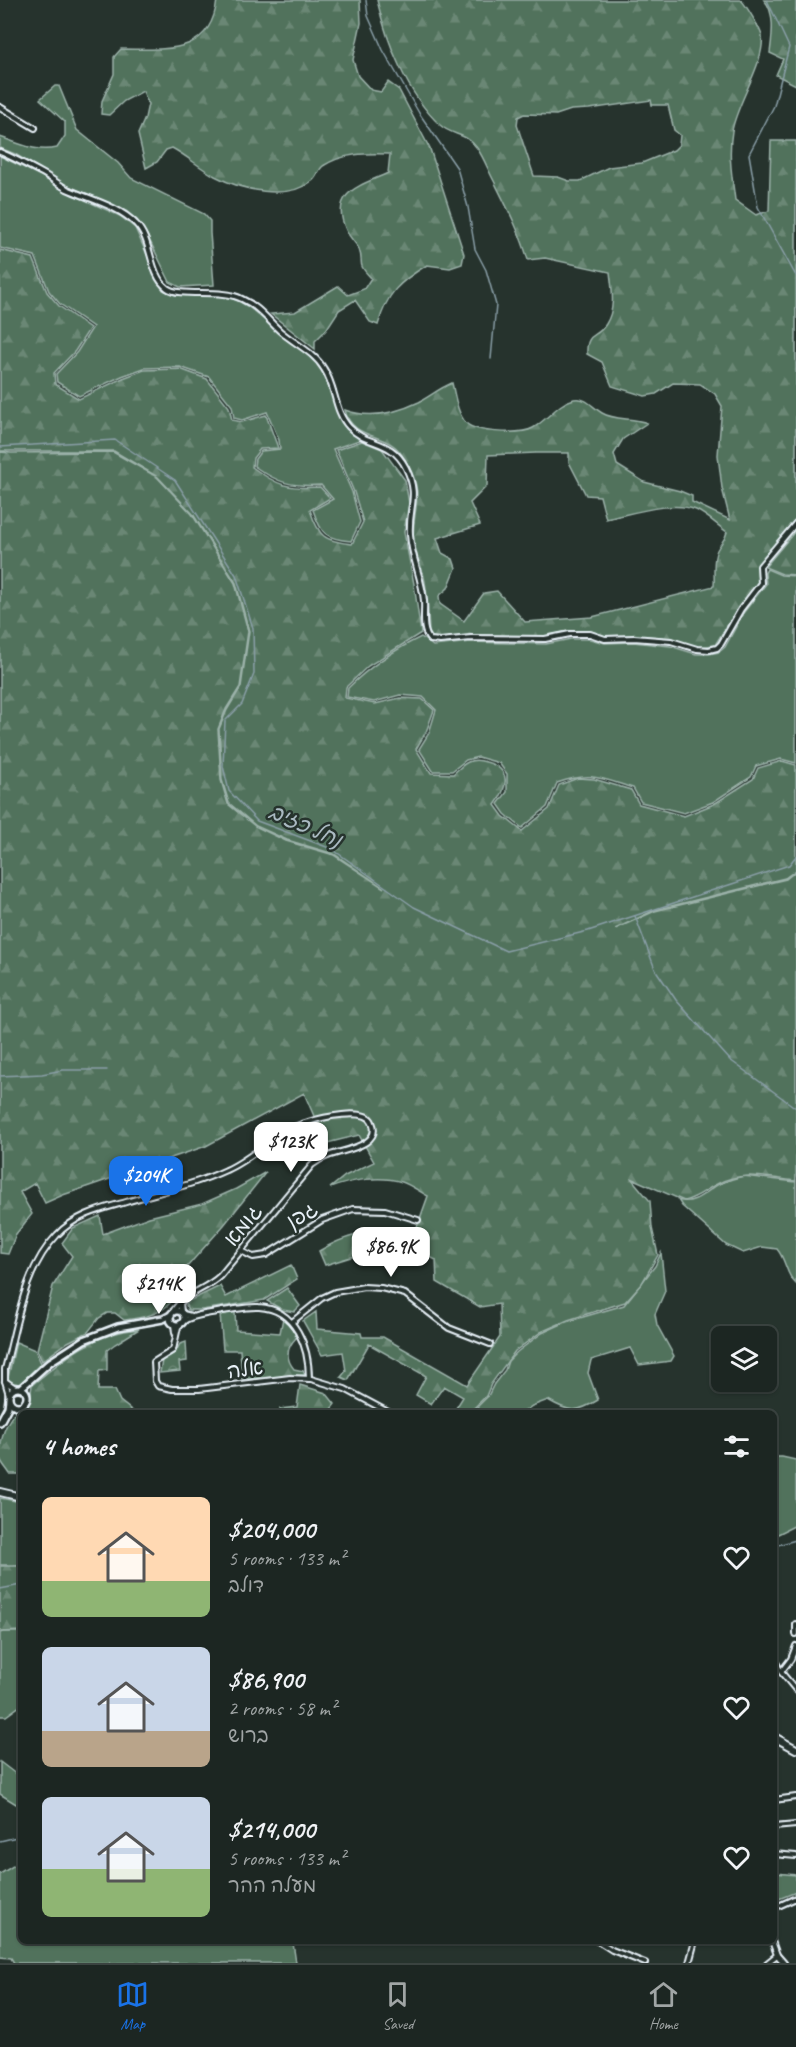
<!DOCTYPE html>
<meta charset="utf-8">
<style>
body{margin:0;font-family:Caveat,"Playpen Sans Hebrew",sans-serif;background:#29322f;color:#f1f3f6;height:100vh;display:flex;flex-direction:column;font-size:22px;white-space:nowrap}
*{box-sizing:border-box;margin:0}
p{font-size:20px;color:#a0a5a5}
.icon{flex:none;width:33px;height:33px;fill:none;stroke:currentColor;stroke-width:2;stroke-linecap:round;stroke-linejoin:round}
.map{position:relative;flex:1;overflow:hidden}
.side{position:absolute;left:18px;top:1410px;width:759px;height:534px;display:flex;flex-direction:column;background:#1c2622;border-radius:9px;box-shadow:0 2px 4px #0004,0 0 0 2px #3a4340}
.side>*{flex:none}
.buttons{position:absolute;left:711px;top:1326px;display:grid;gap:12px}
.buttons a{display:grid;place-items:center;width:66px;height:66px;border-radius:9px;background:#1c2622;box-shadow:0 2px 4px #0004,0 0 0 2px #3a4340;font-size:30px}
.price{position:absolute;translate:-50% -51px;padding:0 14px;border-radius:12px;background:#fff;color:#222;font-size:20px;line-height:39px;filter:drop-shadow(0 2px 3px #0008)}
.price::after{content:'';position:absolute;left:50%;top:36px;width:18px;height:14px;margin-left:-9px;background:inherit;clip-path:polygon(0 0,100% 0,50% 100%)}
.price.current{background:#1a73e8;color:#fff}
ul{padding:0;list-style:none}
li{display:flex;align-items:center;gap:18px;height:150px;padding:0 24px}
li span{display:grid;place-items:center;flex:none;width:168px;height:120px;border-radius:9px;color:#555}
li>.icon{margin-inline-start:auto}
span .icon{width:72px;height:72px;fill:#fffc;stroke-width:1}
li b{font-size:26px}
h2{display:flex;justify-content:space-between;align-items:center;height:72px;padding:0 24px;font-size:26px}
.dock{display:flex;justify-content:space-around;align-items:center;height:84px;border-top:2px solid #3a4340;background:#1c2622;font-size:16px;color:#a0a5a5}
.dock a{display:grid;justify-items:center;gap:3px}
.dock .current{color:#1a73e8}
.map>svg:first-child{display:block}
.green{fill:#51725c;stroke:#9cb2aa;stroke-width:1.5}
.forest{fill:url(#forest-firs);stroke:#9cb2aa;stroke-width:1.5;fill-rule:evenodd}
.park{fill:url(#park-crowns);stroke:#9cb2aa;stroke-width:1.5}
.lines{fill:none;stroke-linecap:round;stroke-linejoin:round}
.stream{stroke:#8a9fa8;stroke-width:1.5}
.minor-casing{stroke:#e8f1f8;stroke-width:8}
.tertiary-casing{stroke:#e8f1f8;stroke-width:10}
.secondary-casing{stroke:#e8f1f8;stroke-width:10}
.minor{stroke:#26332d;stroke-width:4}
.tertiary{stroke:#26332d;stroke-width:5}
.secondary{stroke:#26332d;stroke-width:6}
.labels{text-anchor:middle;stroke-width:5;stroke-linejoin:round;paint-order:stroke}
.street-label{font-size:21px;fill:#e8f1f8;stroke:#26332d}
.water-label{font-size:22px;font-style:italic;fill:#aabac2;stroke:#26332d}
</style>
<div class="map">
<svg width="796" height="1963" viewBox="0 0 796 1963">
<defs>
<pattern id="forest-firs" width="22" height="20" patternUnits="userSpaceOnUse" patternTransform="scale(1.5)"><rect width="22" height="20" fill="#51725c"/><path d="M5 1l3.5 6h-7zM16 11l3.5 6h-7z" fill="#6a8774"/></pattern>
<pattern id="park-crowns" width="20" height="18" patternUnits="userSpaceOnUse" patternTransform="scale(1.5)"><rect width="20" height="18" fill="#51725c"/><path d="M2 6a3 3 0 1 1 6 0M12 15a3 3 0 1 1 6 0" fill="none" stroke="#6a8774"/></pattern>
</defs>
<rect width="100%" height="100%" fill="#26332d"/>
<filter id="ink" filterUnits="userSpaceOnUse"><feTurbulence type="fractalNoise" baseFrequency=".0167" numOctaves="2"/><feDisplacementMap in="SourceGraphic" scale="12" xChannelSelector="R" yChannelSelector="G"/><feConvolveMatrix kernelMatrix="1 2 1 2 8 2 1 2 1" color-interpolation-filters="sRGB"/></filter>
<g filter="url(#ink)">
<g class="green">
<path d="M55,86H59L77,130L118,163L131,178L204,214L210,221V233L214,285L180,287L170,282L147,235L137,220L126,211L64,184L15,154L0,148V137C18,143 37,153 57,148L65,136V122L40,99Z"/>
<path d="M0,156L41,176L61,189L120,216L135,228L163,290C181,298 199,293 218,295C247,298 268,325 290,342C299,349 312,356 319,365C339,391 328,421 362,439L333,449L352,492L360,522L351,541C326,539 321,534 313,510L333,499L321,485C291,487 278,483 254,466L255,459L261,451L280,449L279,440L267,412L242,420L234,418L232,406L209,377L180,367L144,368L122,376L79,396L57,382L56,374L77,352L93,327L60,304L49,291L35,256L0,248Z"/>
<path d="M767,569L781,575L796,576V763L781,759L756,766L751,777L713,802L684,813L641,802L633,788C600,778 591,771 557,783L547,807L522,828L505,814L498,804L507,792V774L499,763L478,757L466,760L452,771H433L419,749L429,733L436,710L423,697L400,695L374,702L347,697L348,688C370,666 392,651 421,637L433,646L471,642L546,644L571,639H590L605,643L633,642L670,646L696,654H709L719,652L725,647L744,612L766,584L765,573Z"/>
<path d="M743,1176L796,1182V1284C785,1274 787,1261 777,1249L762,1247L743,1253L726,1245L682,1206L678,1200C694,1206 706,1191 719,1184C726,1181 735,1178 743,1176Z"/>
<path d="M661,1253L665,1291L655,1314L657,1325L674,1356L671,1361L639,1365L630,1348L591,1360L588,1373L598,1400C577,1413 570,1413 548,1400L532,1406L522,1413H471L488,1396L494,1384L505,1370L508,1361L517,1352L542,1333L566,1322L624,1305L655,1266Z"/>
<path d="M16,1342L35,1350L41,1363L20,1384L10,1382L8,1378Z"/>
<path d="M782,1457L796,1460V1525L774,1536V1457Z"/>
<path d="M0,1498L21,1502V1565H0Z"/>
<path d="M3,1632H21V1705L6,1716H0V1633Z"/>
<path d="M0,1762L21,1778V1804H16L0,1794Z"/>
<path d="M774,1859L777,1860L776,1873L796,1875V1892L774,1901Z"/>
<path d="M21,1861V1941H299L293,1943L296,1963H14L11,1958L0,1957V1874Z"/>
</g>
<g class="forest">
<path d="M217,0H360L361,23L353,60L358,76L371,90L381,92L388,82L399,90L430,149L464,254L462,264L450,268L427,265C399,282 387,293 378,325L370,322L355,300L339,310L326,330L315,341V349L271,314L295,312L338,286L348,295L364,289L371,278C355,261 365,266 359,249C356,243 349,237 346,230C329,192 360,186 388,173L390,154C367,153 343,153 323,166C318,170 317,178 312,181C287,201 241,190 215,176C200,168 187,156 172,148L166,150L157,162L146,168L138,134L145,118L148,104L143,91L124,101L109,115L101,114L102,101L114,74V57L121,49C165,49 211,56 217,0Z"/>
<path d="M377,0H741C746,5 761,30 762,36C766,61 736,104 732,131C728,155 732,177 735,200L756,215L769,211L771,141H796V519L758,565V582L738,608L715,645L697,647L671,638L634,635L605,636L591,631H570L545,636L471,635L440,638L432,637L429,632C428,614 428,595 424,577C422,566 416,557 414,546C409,514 427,498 408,465C405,458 398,448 391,444C374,434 350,434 345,410C369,419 396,413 419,402C430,396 440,388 452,383C455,395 457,413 466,423C476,433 521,435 533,428C547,420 558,403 574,399C587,397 592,407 602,413C615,421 633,417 647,423L623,439L614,454L617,465L644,482L680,491L692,496V502L730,520L722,488L718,455L722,406L715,394L700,384L673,383L656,394L645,396L612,386L602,362L587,354C586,331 597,339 606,324C616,308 612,290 610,272L545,258L528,260C520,232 507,207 494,181C488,170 484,158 477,148C467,133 452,136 440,125C407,94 387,43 377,0ZM651,100L652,105H668L674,130L680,135L679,145L674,150L642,163L609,167L580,181H569L558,177L534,176L517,125L518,117L524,114L556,115L571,110L589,109ZM536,453H569V462L586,495L600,496L606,519C631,514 672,500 696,510C707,515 717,525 727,532C725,541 721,542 717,550C712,560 715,575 714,586L592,617L525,622L497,591L484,593L464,621L440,604L439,596L448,588L456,568L453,559L442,553L437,538L480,525L470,503L487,486L488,455Z"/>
<path d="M764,0H796V85L776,75L783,59L770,53C772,37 776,13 764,0Z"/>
<path d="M0,250L33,258L47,292L59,306L90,328L75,351L54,373L55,384L79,399L123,378L144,370L180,369L207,379L229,407L232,420L242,422L266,415L278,448L260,449L253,458L252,467C278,486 288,489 320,487L330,498L310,510C319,537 324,541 352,544L363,522L354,492L336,450L362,441L382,449L405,480L409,503L404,532L414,584L421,633L368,666L346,687L345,698L375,704L400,698L422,699L434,710L426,732L416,749L431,773L453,774C458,770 463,764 468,762C474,759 480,760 486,762C512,769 508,787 495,805L503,816L522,831L549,809L559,785L578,778L594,779L631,790L639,804L684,816L714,804L753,779L758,768L782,761L796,765V870L785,878L655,910L615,929L655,911L786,879L796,871V1181C769,1178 742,1170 717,1184C703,1191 701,1196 684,1201L631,1178L650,1201L652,1228L658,1255L642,1283L625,1302L568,1320L541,1332L515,1351L491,1384L486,1396L469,1413H453L463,1397L444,1386L431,1404L416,1395L426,1376L369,1344L348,1380L341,1377L346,1371L343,1352L322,1355L303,1321L316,1312L317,1329L361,1333L362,1337H383L467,1385L500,1337L499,1304L480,1307L437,1282L436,1260L416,1250L411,1265L379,1254L351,1257L325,1265L319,1251C355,1230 371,1230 412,1241L428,1196C420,1192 411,1185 402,1182C380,1175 352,1180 330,1188L345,1176L374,1162L359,1135L327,1143L316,1148L308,1129L317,1123L304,1093L206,1146L63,1195L45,1203L35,1183L20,1192L32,1214L16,1234L8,1254L0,1253V452L11,453L113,452L157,477L192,514L235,583L248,631L240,687L226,709L218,729L221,780L228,804L255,826L286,841L334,855L384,888L334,854L287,840L256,826L229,803L222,780L219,729L227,710L241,687L249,631L236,583L193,514L158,477L114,451H0Z"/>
<path d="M796,530V575L782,574L765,567Z"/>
<path d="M266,1172L224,1225L178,1277L185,1289C178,1295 172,1301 167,1306C156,1316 138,1318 124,1320L115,1313H107L99,1318L88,1332L68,1342L42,1361L37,1350L53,1286L72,1256L62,1243L73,1228L100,1216L103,1234L149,1217L202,1204L236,1189Z"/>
<path d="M291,1265L297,1279L264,1300L202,1310H188L186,1305L189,1301L220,1286L226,1297Z"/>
<path d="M235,1312L236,1330L280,1333L283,1318C290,1324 295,1330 296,1338C286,1348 285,1358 294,1369L303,1371L305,1375L242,1379L240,1350H223L220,1314Z"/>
<path d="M139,1329L115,1344L107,1350V1370L99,1371L98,1390H115L120,1401L135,1413H21V1474H10C7,1469 1,1463 0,1458C0,1431 9,1414 30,1399L32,1385C64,1358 95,1332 139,1329Z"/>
<path d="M300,1385L326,1393L335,1404L328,1413H280V1409L297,1407Z"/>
<path d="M0,1566H21V1631L0,1632Z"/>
</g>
<g class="park">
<path d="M287,1288L300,1306L294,1312L283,1310L267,1301Z"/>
<path d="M186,1342L187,1361L179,1362L180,1371L160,1373L162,1360L175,1353L180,1344Z"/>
</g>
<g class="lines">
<g class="stream">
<path d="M366,0L368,16L383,50L419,113L457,168L468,207L475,249L486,270L496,305L491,359"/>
<path d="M767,0L789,47L774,106L749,154L758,207L796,276"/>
<path d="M0,447L115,440L175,480L236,575L253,628L254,674L242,704L225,721L223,766L229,791L257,821L332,849L414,907L506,951L588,931L732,884L789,865L796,856"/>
<path d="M635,916L655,969L676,1000L730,1060L796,1108"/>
<path d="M0,1076L42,1074L63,1070H107"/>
<path d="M774,1546L796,1540"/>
<path d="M0,1589L21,1585"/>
<path d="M0,1841L21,1836"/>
</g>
<g class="minor-casing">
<g id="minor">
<path d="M0,107L35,128"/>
<path d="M0,152C14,158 27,165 40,172C50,177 58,184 67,189C89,199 119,206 136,224C153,241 148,273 167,288C180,298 222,288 242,299C258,306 268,320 280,331C295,344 314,352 324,369C336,387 334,411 349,427C368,447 391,438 406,468C420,497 408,507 410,534C411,557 422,578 424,601C425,613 421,630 430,640L440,641L471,638L545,639L570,634H590L605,639L634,638L671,641L697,649L709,650L717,648L721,644L741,609L761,583L760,566L796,523"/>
<path d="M241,1251L253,1257L266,1255L322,1220L353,1209L385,1210L418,1220"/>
<path d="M180,1303L181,1312"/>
<path d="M183,1314L191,1316"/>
<path d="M182,1322C194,1314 209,1314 222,1311C234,1310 247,1306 259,1307C296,1309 309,1347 309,1379"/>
<path d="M292,1322L322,1298L335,1292L364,1287L381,1288L405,1294L449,1328L490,1344"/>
<path d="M181,1323L178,1327L173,1350L154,1362L155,1381L158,1386L172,1389H199L290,1378L311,1379L345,1389L390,1413"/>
<path d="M174,1324L175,1333"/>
<path d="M5,1381L15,1388"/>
<path d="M9,1395L5,1381V1369C17,1325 23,1270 57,1235C75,1215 101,1209 126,1202C159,1192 194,1185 226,1170C254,1158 277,1130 308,1122C320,1118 366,1107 372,1122C383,1146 342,1150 328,1156C322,1158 317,1161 312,1165L220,1276C204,1291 184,1293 172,1313"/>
<path d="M796,1624V1634"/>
<path d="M774,1659L781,1672L796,1690"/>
<path d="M781,1672L791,1659L796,1646"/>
<path d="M774,1800L796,1797"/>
<path d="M774,1827L796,1825"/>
<path d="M774,1854L796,1856"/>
<path d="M774,1908L796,1898"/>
<path d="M598,1941L612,1950L645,1963"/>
<path d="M772,1941L777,1955L784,1963"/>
<path d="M689,1963L695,1941"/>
<path d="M767,1963L777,1955"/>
</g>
</g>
<g class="tertiary-casing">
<g id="tertiary">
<circle cx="177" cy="1318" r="7"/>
<circle cx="18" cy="1397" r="9"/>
<path d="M21,1388L50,1362L84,1340L118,1327L163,1319L171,1315"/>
<path d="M0,1422L8,1407L9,1399"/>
</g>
</g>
<g class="secondary-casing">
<g id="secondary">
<path d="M0,1492L21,1497"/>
<path d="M774,1737L796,1749"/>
</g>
</g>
<use href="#minor" class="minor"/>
<use href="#tertiary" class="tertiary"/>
<use href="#secondary" class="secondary"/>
</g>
</g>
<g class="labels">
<g class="street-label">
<text transform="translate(302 1215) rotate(-30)" y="7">גפן</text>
<text transform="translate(243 1225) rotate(-51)" y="7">גומא</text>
<text transform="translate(245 1369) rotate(-7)" y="7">אלה</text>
</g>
<g class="water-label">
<text transform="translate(306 825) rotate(24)" y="8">נחל כזיב</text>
</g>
</g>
</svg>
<div class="buttons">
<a><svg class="icon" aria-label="layers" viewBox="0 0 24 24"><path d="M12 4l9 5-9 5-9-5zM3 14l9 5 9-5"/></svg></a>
</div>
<b class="price" style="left:291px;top:1173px">$123K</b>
<b class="price current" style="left:146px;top:1207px">$204K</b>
<b class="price" style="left:391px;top:1278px">$86.9K</b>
<b class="price" style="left:159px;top:1315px">$214K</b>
<section class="side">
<h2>4 homes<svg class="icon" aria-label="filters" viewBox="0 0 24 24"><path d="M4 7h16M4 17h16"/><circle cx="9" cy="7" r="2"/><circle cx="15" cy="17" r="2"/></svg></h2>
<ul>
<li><span style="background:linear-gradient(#ffd9b3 70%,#8fb573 0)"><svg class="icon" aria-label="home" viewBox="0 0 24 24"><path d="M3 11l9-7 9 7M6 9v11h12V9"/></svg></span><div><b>$204,000</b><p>5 rooms · 133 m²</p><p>דולב</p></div><svg class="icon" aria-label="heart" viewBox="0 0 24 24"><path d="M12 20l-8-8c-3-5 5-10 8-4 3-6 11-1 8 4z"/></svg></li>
<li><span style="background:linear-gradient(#c9d6e8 70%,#b9a48a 0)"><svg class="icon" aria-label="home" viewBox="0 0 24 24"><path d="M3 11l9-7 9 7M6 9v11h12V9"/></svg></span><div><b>$86,900</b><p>2 rooms · 58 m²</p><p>ברוש</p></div><svg class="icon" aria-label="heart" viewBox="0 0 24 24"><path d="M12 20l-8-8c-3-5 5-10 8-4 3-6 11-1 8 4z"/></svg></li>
<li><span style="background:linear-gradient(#c9d6e8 60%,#8fb573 0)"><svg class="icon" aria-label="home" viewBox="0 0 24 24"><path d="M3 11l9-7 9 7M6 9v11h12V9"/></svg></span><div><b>$214,000</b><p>5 rooms · 133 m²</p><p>מעלה ההר</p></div><svg class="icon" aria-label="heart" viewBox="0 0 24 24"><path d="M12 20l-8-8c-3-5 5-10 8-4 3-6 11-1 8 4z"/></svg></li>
</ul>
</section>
</div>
<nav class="dock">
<a class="current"><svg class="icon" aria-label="map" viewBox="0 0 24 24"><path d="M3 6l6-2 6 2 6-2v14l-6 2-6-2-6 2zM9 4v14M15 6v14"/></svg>Map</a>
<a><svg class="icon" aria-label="saved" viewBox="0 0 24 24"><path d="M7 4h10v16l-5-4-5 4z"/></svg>Saved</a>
<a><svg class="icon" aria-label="home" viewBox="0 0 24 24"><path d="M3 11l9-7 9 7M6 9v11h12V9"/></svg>Home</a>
</nav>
